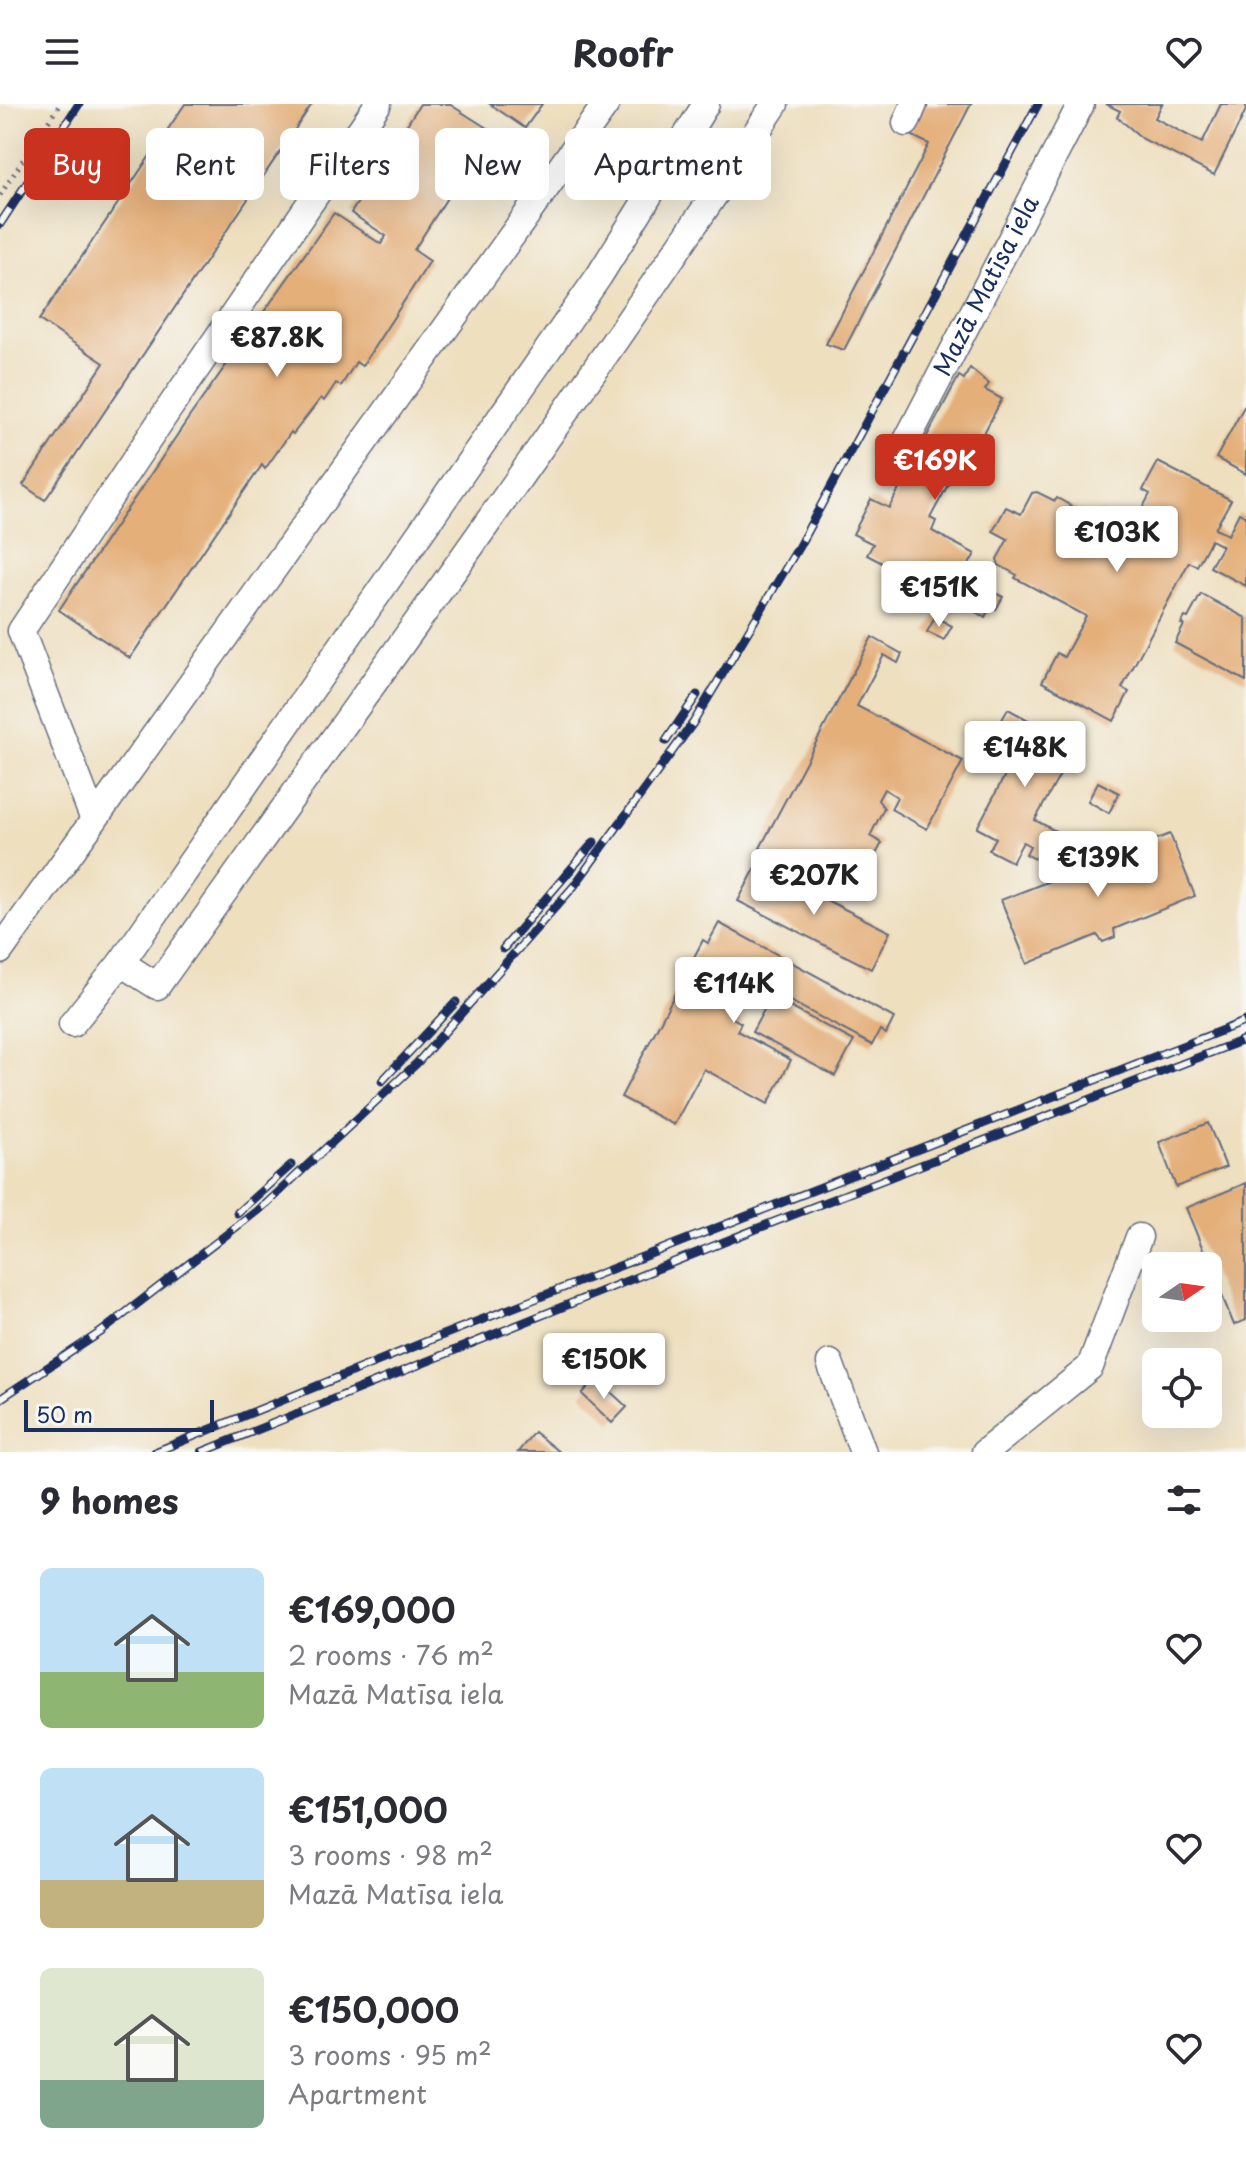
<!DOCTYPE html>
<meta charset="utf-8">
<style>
body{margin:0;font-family:"Playpen Sans",sans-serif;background:#f2f2f3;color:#2b2b33;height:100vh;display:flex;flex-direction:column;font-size:30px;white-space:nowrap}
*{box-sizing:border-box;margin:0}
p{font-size:26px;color:#7c7c81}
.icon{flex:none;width:44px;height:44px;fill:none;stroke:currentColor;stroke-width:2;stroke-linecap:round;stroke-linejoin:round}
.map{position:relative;height:1348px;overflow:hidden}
.side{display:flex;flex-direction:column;background:#fff;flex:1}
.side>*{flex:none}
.banner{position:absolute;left:24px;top:24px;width:800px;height:72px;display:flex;gap:16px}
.needle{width:52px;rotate:77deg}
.controls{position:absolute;left:1142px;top:1148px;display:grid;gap:16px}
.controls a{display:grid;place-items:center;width:80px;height:80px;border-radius:12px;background:#fff;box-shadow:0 8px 32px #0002;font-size:40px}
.scale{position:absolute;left:24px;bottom:20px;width:190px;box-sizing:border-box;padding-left:8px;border:4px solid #1b2f5e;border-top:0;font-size:22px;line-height:28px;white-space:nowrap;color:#1b2f5e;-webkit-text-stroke:6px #f6f6f2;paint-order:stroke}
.price{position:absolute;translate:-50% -68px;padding:0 18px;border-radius:8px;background:#fff;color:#222;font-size:26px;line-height:52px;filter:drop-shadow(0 2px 4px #0008)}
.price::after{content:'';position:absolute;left:50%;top:48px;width:24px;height:18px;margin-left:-12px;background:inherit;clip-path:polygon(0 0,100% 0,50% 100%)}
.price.current{background:#c8321e;color:#fff}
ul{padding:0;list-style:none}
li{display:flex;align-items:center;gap:24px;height:200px;padding:0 40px}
li span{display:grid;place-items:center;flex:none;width:224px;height:160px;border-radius:12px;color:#555}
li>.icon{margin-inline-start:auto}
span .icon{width:96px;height:96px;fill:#fffc;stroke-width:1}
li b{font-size:34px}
h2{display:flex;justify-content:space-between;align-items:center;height:96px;padding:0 40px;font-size:34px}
.pill{padding:0 28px;border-radius:12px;background:#fff;box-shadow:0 8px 32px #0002;font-size:28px;line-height:72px}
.pill.current{background:#c8321e;color:#fff}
header{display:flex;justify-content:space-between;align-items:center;height:104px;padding:0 40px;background:#fff;font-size:36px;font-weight:700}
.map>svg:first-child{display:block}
.building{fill:#e4af79}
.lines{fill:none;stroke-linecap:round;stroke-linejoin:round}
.minor-casing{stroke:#656d80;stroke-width:29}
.path{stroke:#656d80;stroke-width:5;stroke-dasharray:2 6;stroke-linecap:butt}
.minor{stroke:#fff;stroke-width:26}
.rail-casing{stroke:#1b2f5e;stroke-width:9}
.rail{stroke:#f6f6f2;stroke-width:6;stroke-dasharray:18;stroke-linecap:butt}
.labels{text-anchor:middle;stroke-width:7;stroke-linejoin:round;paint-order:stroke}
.street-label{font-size:24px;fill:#1b2f5e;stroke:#f6f6f2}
</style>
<header><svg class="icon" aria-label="menu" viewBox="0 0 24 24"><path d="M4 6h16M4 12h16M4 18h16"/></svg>Roofr<svg class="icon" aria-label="heart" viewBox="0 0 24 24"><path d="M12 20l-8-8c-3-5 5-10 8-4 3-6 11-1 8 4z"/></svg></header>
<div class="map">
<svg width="1246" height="1348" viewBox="0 0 1246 1348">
<rect width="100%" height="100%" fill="#f6f6f2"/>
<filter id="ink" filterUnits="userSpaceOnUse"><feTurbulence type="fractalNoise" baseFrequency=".0125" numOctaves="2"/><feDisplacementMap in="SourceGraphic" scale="16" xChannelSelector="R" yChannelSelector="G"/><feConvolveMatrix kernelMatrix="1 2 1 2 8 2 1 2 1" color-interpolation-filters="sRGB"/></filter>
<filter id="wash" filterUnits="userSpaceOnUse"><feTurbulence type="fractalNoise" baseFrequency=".006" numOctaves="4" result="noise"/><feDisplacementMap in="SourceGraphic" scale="32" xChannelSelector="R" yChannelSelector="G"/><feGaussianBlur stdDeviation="1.8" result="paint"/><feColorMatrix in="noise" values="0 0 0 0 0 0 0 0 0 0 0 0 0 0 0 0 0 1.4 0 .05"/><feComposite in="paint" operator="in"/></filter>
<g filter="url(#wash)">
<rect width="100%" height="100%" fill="#eedfbf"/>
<g id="blocks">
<g class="building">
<path d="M185,0H312L45,396L23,381L104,259L39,216Z"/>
<path d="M420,0H449L490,26L414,146L430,157L362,262L356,258L341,282L336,279L324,297L321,294L293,330L291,328L265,365L262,361L130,554L59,506L190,312L334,109L381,140L386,132L351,109Z"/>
<path d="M490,0H542L525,24Z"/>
<path d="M923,0H971L844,246L826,240L929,40L909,30Z"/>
<path d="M1106,0H1162L1155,14L1202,39L1221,0H1246V6L1214,71L1143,35L1117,13L1120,7Z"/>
<path d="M970,264L989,280L985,286L1002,295L967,361L961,357L930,414L936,417L932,427L975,450L962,472L1003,493L996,505L991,502L985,513L867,451L873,440L853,430L871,395L889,404L959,272L964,275Z"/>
<path d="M1246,299V370L1216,354Z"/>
<path d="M1158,358L1231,396L1215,425L1228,431L1239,409L1246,413V482L1210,463L1222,442L1211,436L1197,462L1189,458L1122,584L1129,588L1114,617L1042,578L1057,549L1064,553L1086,512L1015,474L1017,471L999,461L997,455L1008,435L993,427L1006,403L1021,410L1032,389L1037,388L1055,397L1057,394L1093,414L1097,407H1101L1123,418L1118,427L1128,432L1134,421L1126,417L1131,407L1139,411L1150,390L1143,386Z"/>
<path d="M1201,490L1246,514V577L1175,539L1184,521L1181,520L1185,513L1188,514Z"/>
<path d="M935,513L952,522L944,536L927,528Z"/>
<path d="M872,533L902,550L898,559L884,551L857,602L963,657L927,725L891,705L897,693L884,685L878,696L884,704L870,732L882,739L860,780L848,774L841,785L760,744Z"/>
<path d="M1008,605L1076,642L1035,716L1059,729L1047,752L1040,748L1035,755L1026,750L1030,742L1023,738L1012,758L989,746L996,734L977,724L1021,641L995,628Z"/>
<path d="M1098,678L1119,689L1109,709L1088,697Z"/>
<path d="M1170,730L1195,792L1114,825L1115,833L1103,838L1097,831L1027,860L1001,796Z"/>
<path d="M757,761L890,828L871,865L738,797Z"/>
<path d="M719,819L894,914L886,930L880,926L872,941L751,876L731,913L741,919L737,927L791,956L768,1000L704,965L674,1021L621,993L703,836L708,839Z"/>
<path d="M771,893L854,937L835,972L752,928Z"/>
<path d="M1208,1019L1226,1063L1176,1083L1159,1038Z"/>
<path d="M1246,1079V1216L1234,1221L1186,1104Z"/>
<path d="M596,1274L627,1303L612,1319L582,1290Z"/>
<path d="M534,1328L559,1348H518Z"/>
</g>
</g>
</g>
<g filter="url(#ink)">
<use href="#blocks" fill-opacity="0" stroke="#656d80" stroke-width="2"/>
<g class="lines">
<g class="minor-casing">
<g id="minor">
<path d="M906,19L914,0"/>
<path id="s1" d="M892,365L1081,0"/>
<path d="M94,716L606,0"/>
<path d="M0,847L94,716L21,527L168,306L378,0"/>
<path d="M121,859L157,882C365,590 577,300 775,0"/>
<path d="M72,920L121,859L599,172L706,0"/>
<path d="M830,1259L863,1348"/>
<path d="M985,1348L1090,1263L1139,1133"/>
</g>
</g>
<path class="path" d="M0,91L60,0"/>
<use href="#minor" class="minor"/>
<g class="rail-casing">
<g id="rail">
<path d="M0,120L79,0"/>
<path d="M666,637L697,591"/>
<path d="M503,845L594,738"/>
<path d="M382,977L456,898"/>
<path d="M237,1109L291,1061"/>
<path d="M0,1295L101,1228L267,1099L417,959L574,782L693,619L798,444L1038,0"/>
<path d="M155,1348L435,1234L1246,917"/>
<path d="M202,1348L756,1125L1246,935"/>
</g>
</g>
<use href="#rail" class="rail"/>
</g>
</g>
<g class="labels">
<g class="street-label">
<text dy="8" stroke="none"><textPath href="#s1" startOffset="206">Mazā Matīsa iela</textPath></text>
</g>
</g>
</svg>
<div class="controls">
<a><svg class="needle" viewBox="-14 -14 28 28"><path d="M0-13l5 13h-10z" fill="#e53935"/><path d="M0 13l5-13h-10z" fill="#7c7c81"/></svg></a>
<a><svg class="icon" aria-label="locate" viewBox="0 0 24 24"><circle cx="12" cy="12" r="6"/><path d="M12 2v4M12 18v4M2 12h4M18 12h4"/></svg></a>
</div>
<div class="scale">50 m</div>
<b class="price" style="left:277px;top:275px">€87.8K</b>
<b class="price current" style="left:935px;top:398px">€169K</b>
<b class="price" style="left:1117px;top:470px">€103K</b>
<b class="price" style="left:939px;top:525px">€151K</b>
<b class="price" style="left:1025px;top:685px">€148K</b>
<b class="price" style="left:1098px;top:795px">€139K</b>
<b class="price" style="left:814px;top:813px">€207K</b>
<b class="price" style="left:734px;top:921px">€114K</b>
<b class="price" style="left:604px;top:1297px">€150K</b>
<div class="banner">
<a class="pill current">Buy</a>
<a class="pill">Rent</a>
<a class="pill">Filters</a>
<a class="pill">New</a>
<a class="pill">Apartment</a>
</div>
</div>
<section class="side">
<h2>9 homes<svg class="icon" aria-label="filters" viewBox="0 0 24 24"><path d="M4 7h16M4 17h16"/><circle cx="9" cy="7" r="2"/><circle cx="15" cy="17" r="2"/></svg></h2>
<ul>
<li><span style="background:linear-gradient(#bfe0f5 65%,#8fb573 0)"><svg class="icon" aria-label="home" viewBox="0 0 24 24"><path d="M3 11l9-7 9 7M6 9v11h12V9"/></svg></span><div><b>€169,000</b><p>2 rooms · 76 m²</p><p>Mazā Matīsa iela</p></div><svg class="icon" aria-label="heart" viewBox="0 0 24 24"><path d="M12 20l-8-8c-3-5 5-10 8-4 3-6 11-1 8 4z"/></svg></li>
<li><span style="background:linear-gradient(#bfe0f5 70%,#c2b280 0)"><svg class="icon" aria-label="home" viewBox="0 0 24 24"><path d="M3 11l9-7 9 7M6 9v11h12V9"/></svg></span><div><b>€151,000</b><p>3 rooms · 98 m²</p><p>Mazā Matīsa iela</p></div><svg class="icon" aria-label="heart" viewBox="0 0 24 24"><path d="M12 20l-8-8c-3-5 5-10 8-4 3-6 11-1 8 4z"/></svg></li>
<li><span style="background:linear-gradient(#dfe7d0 70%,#7fa58c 0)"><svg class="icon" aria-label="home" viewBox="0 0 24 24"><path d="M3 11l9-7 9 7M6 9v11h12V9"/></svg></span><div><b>€150,000</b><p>3 rooms · 95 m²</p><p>Apartment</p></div><svg class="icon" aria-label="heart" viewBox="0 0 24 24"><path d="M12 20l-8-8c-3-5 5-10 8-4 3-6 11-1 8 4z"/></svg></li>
</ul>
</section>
